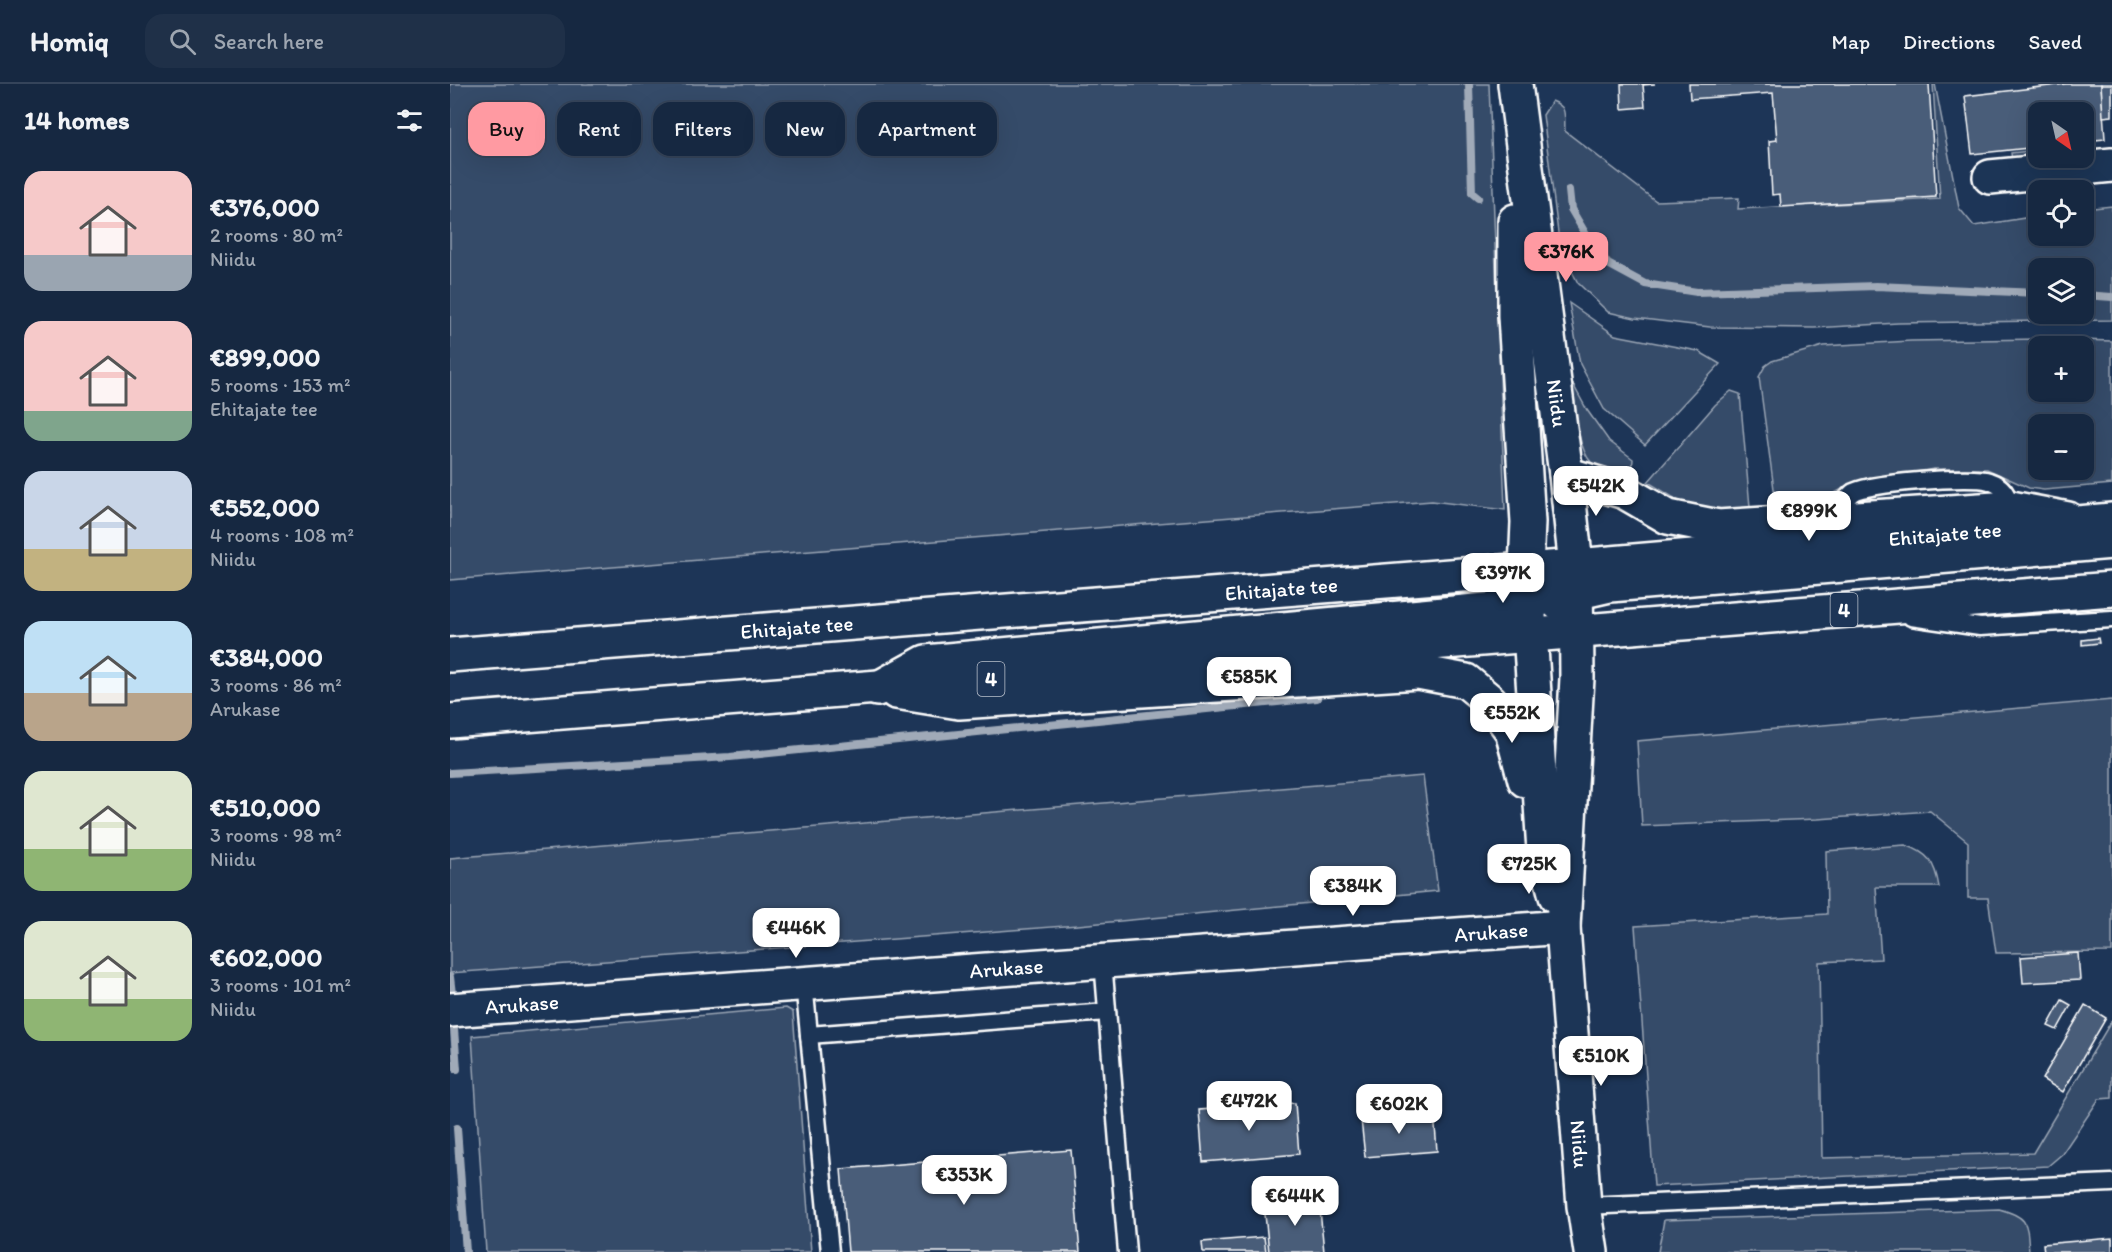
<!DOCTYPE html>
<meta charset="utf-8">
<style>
body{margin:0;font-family:Itim,sans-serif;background:#1f3048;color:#f1f3f6;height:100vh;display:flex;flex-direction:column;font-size:22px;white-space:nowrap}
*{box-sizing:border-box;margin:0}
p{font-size:20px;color:#9ea6b1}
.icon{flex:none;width:33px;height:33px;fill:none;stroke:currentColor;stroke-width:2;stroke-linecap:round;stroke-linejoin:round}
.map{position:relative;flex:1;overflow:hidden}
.details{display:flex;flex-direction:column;background:#162841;width:450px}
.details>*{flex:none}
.top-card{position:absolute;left:18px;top:18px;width:570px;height:54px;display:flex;gap:12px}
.needle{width:39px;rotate:146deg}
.fabs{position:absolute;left:1578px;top:18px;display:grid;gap:12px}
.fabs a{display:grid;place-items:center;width:66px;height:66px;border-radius:12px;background:#162841;box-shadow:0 6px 24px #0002,0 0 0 2px #35445a;font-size:30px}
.price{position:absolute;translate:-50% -51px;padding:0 14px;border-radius:12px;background:#fff;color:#222;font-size:20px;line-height:39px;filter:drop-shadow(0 2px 3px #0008)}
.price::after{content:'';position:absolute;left:50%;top:36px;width:18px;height:14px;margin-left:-9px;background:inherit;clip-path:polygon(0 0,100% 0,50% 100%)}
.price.on{background:#ff9aa2;color:#111}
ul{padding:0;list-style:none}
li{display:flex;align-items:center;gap:18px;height:150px;padding:0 24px}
li span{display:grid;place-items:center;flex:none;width:168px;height:120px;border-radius:18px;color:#555}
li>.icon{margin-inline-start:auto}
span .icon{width:72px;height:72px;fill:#fffc;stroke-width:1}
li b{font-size:26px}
h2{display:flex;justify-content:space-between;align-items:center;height:72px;padding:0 24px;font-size:26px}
.pill{padding:0 21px;border-radius:18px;background:#162841;box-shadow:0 6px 24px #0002,0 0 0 2px #35445a;font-size:21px;line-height:54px}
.pill.on{background:#ff9aa2;color:#111}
header{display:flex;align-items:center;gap:36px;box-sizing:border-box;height:84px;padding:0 30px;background:#162841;border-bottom:2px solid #35445a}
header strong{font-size:28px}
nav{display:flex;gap:33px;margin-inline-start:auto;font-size:21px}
.search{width:420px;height:54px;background:#1f3048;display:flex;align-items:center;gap:15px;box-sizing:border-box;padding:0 21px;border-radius:18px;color:#9ea6b1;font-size:22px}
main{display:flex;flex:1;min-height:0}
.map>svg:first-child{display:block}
.green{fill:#364b69;stroke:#9aa5b4;stroke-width:1.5;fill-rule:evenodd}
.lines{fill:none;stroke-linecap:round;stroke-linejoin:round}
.stream{stroke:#a0aab8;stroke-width:8}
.building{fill:#4a5d79;stroke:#fff;stroke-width:1.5}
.service-casing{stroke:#fff;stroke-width:21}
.minor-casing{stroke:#fff;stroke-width:38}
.tertiary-casing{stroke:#fff;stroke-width:38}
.trunk-casing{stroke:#fff;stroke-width:38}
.service{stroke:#1d3557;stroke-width:16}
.minor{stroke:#1d3557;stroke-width:33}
.tertiary{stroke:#1d3557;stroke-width:33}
.trunk{stroke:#1d3557;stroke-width:33}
.labels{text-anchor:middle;stroke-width:5;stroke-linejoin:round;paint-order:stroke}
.shield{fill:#1d3557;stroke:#bbc2cd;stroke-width:1.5}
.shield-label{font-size:20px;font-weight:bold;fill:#fff}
.street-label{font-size:21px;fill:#fff;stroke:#1d3557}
</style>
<header>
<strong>Homiq</strong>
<div class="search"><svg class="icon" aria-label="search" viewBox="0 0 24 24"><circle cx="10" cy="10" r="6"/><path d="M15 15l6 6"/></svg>Search here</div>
<nav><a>Map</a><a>Directions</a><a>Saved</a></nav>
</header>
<main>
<section class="details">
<h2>14 homes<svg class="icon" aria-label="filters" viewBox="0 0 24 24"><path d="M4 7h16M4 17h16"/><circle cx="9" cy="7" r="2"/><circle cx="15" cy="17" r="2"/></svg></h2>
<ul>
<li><span style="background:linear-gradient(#f6c9c9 70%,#9aa5b1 0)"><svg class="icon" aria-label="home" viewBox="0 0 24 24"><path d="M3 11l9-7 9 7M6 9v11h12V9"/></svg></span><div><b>€376,000</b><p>2 rooms · 80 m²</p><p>Niidu</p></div></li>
<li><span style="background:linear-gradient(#f6c9c9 75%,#7fa58c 0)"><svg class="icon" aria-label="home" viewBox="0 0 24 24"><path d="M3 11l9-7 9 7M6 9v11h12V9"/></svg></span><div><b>€899,000</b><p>5 rooms · 153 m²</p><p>Ehitajate tee</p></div></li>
<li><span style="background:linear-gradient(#c9d6e8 65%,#c2b280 0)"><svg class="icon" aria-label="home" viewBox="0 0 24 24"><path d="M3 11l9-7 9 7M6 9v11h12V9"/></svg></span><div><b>€552,000</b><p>4 rooms · 108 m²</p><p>Niidu</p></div></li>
<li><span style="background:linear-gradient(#bfe0f5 60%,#b9a48a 0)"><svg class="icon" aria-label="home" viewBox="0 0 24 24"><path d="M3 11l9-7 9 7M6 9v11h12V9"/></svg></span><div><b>€384,000</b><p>3 rooms · 86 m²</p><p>Arukase</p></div></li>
<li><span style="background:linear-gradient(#dfe7d0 65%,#8fb573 0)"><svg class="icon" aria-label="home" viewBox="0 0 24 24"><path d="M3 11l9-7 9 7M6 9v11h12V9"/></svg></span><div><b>€510,000</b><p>3 rooms · 98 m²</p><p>Niidu</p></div></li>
<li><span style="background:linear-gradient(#dfe7d0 65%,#8fb573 0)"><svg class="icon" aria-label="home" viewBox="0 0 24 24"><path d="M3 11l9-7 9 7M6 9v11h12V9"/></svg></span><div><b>€602,000</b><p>3 rooms · 101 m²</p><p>Niidu</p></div></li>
</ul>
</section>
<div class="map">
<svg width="1662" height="1168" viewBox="0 0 1662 1168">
<rect width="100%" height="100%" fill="#1d3557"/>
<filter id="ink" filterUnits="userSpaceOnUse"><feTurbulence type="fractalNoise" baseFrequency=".0167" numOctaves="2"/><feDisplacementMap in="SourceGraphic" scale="12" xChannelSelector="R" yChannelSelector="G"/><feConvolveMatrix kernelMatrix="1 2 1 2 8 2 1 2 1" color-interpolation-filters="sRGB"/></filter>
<g filter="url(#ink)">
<g class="green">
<path d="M0,0H1039L1055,426L982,417L0,496Z"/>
<path d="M1483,0H1485L1509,124L1524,142L1588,132V152H1634V125L1662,122V236L1448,239L1364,244L1260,243L1185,234L1158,228L1128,199L1110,164L1093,31L1102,17C1118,23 1114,31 1115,47L1206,117L1289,114L1288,125L1490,115ZM1588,184H1634V230H1588Z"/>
<path d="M1588,66V74L1563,84L1561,69Z"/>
<path d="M1119,219L1165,251L1248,267L1270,280L1195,361L1154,325L1130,280Z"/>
<path d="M1595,255L1662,257V400L1594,406L1579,404L1537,385H1484L1405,398L1370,417L1326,420L1309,293L1315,282L1322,277L1373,262L1461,257ZM1588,262H1634V308H1588ZM1588,340H1634V386H1588Z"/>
<path d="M1119,293L1137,326L1159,357L1183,375L1182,387L1176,394C1164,390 1150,387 1141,378C1127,364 1123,314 1119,293Z"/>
<path d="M1281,307L1290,310L1300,423L1290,424V430L1242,425L1198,398L1265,321Z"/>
<path d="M1662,616V868L1546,869L1538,814H1518V758L1480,727L1368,735L1192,742L1187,657Z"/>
<path d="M973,692L988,807L628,841L0,889V774Z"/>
<path d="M1455,761C1479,769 1485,779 1489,803H1426L1431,875L1369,878L1372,1074L1583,1069L1662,936V1014L1649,1015L1612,1070L1598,1082L1204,1102L1185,842L1377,830L1376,767Z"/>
<path d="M336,924L343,928L361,1168H36L22,952Z"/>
<path d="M1549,1125C1579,1133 1577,1139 1579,1168H1208L1214,1136Z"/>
</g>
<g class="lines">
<g class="stream">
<path d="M1019,0L1022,109L1028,114"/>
<path d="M1119,106L1121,125L1138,154L1158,180L1195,200L1247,208L1426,202L1588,209"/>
<path d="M1634,211L1662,213"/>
<path d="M0,689L280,673L867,614"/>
<path d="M0,893L2,910"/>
<path d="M4,945L7,985"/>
<path d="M7,1044L16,1168"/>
</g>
</g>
<g class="building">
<path d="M1171,0H1205L1193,1L1195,23L1172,25Z"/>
<path d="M1239,0H1479L1486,113L1331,123L1330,110L1322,111L1319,57L1327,56L1323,9L1240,15Z"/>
<path d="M1616,0H1651L1655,55L1634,57V28H1588V63L1522,70L1515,12Z"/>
<path d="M1651,0H1662V32L1653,33Z"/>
<path d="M1648,554L1649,559L1632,561V556Z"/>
<path d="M1628,869L1630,896L1573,899L1571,873Z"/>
<path d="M1612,916L1621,921L1607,946L1598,942Z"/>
<path d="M1635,921L1656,934L1613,1008L1592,995Z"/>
<path d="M845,1019L849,1070L753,1078L749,1026Z"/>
<path d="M984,1029L987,1067L915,1073L911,1035Z"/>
<path d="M621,1066L630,1168H398L391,1085Z"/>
<path d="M869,1115L874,1168H819L814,1121Z"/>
<path d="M814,1153L816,1168H753L752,1158Z"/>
<path d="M1662,1154V1168H1594L1593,1160Z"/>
</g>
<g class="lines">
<g class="service-casing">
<g id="service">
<path d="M1382,435C1388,427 1394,416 1402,409C1414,399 1524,391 1539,397C1554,402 1557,410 1561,424"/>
<path d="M1461,533L1530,543L1662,535"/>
<path d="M653,877L677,1168"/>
<path d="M354,899L380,1168"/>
<path d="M359,951L657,928"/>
<path d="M1134,1122L1662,1099"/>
</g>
</g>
<g class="minor-casing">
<g id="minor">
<path d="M1540,93L1662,81"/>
<path id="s1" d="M0,926L1113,843"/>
</g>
</g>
<g class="tertiary-casing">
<g id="tertiary">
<path id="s2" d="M1065,0L1116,390L1126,482L1127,594L1113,843L1134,1122L1141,1168"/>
<path d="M1065,137V232L1078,438L1076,485L1094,767L1106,812"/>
<path d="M1116,390L1175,408L1218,433L1268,443L1561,424L1618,435"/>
<path d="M1108,519L1125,509L1160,501L1662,458"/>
<path d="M427,605L476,578L1079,522L1096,511"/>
<path d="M446,608L509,618L968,588L1016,597L1040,617L1062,647L1075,696"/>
</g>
</g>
<g class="trunk-casing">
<g id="trunk">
<path id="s3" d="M0,571L1126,482L1662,436"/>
<path d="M0,637L1662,505"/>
</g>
</g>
<use href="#service" class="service"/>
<use href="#minor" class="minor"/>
<use href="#tertiary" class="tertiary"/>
<use href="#trunk" class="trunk"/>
</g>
</g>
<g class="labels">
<g class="shield">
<rect x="1380.5" y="509" width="27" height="34" rx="4.5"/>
<rect x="527.5" y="578" width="27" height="34" rx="4.5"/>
</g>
<g class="shield-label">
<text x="1394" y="533">4</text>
<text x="541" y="602">4</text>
</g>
<g class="street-label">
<text dy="7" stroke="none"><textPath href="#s2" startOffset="322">Niidu</textPath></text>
<text dy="7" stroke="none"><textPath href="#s3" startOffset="1500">Ehitajate tee</textPath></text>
<text dy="7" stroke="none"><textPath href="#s3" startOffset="834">Ehitajate tee</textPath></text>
<text dy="7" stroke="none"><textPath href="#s3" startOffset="348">Ehitajate tee</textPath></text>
<text dy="7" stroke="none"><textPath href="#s1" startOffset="1044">Arukase</textPath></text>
<text dy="7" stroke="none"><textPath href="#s1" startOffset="558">Arukase</textPath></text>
<text dy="7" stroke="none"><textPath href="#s1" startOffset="72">Arukase</textPath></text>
<text dy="7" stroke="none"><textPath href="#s2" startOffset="1065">Niidu</textPath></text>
</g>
</g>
</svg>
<div class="fabs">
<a><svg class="needle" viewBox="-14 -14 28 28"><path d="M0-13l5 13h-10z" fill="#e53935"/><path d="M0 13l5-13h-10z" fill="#9ea6b1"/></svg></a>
<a><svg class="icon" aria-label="locate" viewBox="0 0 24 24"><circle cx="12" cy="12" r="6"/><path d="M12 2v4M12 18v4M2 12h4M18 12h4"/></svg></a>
<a><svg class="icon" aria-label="layers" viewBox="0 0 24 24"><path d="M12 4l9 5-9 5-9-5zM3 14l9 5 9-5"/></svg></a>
<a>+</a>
<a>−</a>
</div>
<b class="price on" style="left:1116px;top:199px">€376K</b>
<b class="price" style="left:1146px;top:433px">€542K</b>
<b class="price" style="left:1359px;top:458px">€899K</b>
<b class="price" style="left:1053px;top:520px">€397K</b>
<b class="price" style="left:799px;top:624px">€585K</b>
<b class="price" style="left:1062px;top:660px">€552K</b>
<b class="price" style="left:1079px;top:811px">€725K</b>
<b class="price" style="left:903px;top:833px">€384K</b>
<b class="price" style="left:346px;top:875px">€446K</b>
<b class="price" style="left:1151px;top:1003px">€510K</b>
<b class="price" style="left:799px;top:1048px">€472K</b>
<b class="price" style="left:949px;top:1051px">€602K</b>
<b class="price" style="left:514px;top:1122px">€353K</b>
<b class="price" style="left:845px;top:1143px">€644K</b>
<div class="top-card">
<a class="pill on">Buy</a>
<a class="pill">Rent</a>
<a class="pill">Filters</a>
<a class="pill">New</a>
<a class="pill">Apartment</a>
</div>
</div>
</main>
